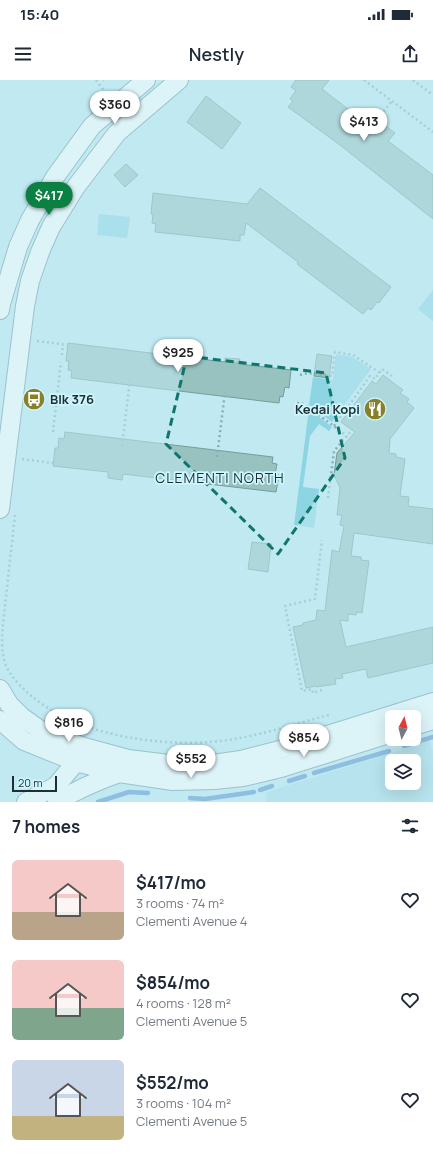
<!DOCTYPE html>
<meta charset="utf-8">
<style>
body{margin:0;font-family:Manrope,sans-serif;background:#f6f6f7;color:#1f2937;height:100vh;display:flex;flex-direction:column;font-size:15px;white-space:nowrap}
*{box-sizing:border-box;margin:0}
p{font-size:13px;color:#747a83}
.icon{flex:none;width:22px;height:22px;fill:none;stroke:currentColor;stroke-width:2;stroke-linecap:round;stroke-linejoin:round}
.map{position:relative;height:722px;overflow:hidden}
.side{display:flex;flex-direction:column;background:#fff;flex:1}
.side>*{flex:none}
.needle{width:26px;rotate:7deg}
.tools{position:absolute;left:385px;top:630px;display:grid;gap:8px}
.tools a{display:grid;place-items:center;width:36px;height:36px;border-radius:6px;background:#fff;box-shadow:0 4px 16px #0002;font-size:20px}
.scale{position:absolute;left:12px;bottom:10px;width:45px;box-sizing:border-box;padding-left:4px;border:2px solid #1e2e31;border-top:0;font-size:11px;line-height:14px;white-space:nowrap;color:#1e2e31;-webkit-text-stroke:3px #cdf6ff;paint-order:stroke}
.price{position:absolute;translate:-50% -34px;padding:0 9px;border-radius:14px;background:#fff;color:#222;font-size:13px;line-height:26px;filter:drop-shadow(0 1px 2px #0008)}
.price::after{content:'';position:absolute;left:50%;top:24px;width:12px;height:9px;margin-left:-6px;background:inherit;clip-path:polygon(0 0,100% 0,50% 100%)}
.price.current{background:#0b8043;color:#fff}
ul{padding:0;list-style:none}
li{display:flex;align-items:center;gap:12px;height:100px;padding:0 12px}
li span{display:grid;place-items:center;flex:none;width:112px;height:80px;border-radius:6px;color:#555}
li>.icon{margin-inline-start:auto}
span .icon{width:48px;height:48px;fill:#fffc;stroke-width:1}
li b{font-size:17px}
h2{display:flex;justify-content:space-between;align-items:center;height:48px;padding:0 12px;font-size:17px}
.status{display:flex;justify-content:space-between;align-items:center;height:28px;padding:0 20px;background:#fff;direction:ltr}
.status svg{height:11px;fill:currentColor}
header{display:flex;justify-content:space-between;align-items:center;height:52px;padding:0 12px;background:#fff;font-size:18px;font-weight:600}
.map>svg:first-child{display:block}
.built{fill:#abdce6;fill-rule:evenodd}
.green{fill:#8ed5e4}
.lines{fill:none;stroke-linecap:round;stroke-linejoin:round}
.stream{stroke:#568acc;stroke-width:4.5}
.building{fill:#98c2bf;stroke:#759d9a}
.minor-casing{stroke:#6f959e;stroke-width:20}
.path{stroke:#8cadb4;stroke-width:2.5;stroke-dasharray:2 3;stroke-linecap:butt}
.minor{stroke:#fff;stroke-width:18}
.marked{fill:none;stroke:#0f766e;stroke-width:3;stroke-dasharray:8 5;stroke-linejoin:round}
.labels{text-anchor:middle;stroke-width:3.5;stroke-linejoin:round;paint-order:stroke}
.poi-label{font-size:13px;font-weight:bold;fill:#1e2e31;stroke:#cdf6ff;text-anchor:start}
.neighbourhood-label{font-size:14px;letter-spacing:1px;fill:#1e2e31;stroke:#cdf6ff}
</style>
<div class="status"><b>15:40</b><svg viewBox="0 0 49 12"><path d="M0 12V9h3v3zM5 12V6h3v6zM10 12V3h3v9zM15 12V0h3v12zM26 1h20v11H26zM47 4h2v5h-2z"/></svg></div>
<header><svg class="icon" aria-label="menu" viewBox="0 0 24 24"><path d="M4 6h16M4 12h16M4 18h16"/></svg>Nestly<svg class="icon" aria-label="share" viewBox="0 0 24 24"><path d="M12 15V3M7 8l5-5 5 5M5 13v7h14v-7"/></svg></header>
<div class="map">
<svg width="433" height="722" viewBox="0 0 433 722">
<rect width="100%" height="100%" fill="#c0e9f2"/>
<path class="built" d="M429,661L433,671V722H266L267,712ZM392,681H414V703H392Z"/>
<g class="green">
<path d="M99,134L130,137L127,158L97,155Z"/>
<path d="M433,210V241L418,229Z"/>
<path d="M336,274L352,277L371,289L332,342L309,325L313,297L333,300Z"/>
<path d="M309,329L332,347L329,351L319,344L310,356L303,407L319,409L314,448L294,445Z"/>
</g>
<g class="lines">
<g class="stream">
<path d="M420,661L433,657"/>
<path d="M404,666L414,663"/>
<path d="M314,693L389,671"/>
<path d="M289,701L305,696"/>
<path d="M260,710L272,706"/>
<path d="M190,718L205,719L254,712"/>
<path d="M98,722L129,712L148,713"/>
</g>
</g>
<g class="building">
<path d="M296,0H329L322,9L374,49L380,42L395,53L388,61L433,95V139L340,65L288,27L293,21L290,19L296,11L291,7Z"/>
<path d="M206,16L241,43L222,69L187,42Z"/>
<path d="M126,84L138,95L125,107L114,95Z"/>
<path d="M260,108L391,207L379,223L377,222L371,230L368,228L363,234L297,184L298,182L246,143L244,155H240V161L155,152L156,144L152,143L153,134H151L153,113L247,124Z"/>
<path d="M68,263L225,282V278L240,279L239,284L291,290L289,308L285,307L283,317L280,316L279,323L71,298L72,291L68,290L69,281H66Z"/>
<path d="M317,274L332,276L329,298L314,296Z"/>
<path d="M383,295L403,310L400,313L409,319L407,322L414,328L390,359L389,373L396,374V377L405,379L400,416L409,417L408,426L433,429V464L354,453L351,476L361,477V480L369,481L362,533L357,532L356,535L348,534V541L340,540L346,567L433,547V583L368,598L366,589L342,594L343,598L335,599L336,604L316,607V606L306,608L293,547L303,545V543L316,540L317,530L325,531L332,470L339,472L344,446L340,445L342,435H337L340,408L334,395L337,373L355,352L341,342L372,301L376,304Z"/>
<path d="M65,352L273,377L272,383L277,384L275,394L279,395L276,412L123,394L122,400L108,398V392L53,386L55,368H58L59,358L64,359Z"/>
<path d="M252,462L271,464L268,492L248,489Z"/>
</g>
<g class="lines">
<g class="minor-casing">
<g id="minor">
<path d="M0,230L1,224L18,167L30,140L55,97L92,46L146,0"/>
<path d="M0,429L25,226L30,201L40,172L51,147L75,108L117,53L179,0"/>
<path d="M0,609L9,624L22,637L43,652L84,667L128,679L169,684H213L241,680L276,671L433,622"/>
<path d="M0,640L24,661L76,682L119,693L173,701L214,700L243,697L281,688L392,653"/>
<path d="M414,646L433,640"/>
<path d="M26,722L56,706L76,682L81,672"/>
<path d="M57,722C76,710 97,701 119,693"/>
</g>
</g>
<g class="path">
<path d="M96,0L106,13"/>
<path d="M103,0H104"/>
<path d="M364,0L433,52"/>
<path d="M413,0L433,15"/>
<path d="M371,47L392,21"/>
<path d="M37,261L68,265"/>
<path d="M62,275L63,265"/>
<path d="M300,295L308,293L332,296L335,272L353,275L380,293"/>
<path d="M297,323L304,324L347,356"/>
<path d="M334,346L370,296L375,299L382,289L392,296"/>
<path d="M53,352L61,282"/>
<path d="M122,366L130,300"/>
<path d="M217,377L225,312"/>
<path d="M22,379L53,383"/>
<path d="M328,418L334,371L352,350"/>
<path d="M15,435L3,544C2,557 1,570 5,583C9,595 20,606 29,614C75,654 151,666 210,662C251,659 290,645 329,635"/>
<path d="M322,610L313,613L312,609L302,611L285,526L315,519L322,460"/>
</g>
<use href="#minor" class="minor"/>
</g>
<path d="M0 0H433V722H0ZM187,276L326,293L345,378L278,474L166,364Z" fill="#c0e9f2" fill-opacity=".55" fill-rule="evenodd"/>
<path class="marked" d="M187,276L326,293L345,378L278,474L166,364Z"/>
<defs>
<g id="bus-disc" transform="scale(1.15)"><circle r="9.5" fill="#878028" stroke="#cdf6ff"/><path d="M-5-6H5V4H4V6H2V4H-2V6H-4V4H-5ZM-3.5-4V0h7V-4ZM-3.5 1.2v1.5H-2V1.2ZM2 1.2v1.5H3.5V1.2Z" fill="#fff"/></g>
<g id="restaurant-disc" transform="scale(1.15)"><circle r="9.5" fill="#878028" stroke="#cdf6ff"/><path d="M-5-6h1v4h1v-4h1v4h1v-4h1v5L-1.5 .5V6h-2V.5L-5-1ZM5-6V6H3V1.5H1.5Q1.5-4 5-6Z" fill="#fff"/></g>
</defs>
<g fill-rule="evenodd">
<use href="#bus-disc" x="34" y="319"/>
<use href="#restaurant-disc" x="375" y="329"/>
</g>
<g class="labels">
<g class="poi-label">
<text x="50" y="324">Blk 376</text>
<text x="360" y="334" text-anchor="end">Kedai Kopi</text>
</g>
<g class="neighbourhood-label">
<text x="220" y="403">CLEMENTI NORTH</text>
</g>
</g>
</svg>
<div class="tools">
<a><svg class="needle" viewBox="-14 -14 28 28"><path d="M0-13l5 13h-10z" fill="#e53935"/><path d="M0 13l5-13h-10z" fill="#747a83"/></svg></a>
<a><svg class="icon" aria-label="layers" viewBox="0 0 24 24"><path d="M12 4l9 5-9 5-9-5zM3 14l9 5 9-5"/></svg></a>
</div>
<div class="scale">20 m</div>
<b class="price" style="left:115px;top:45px">$360</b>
<b class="price" style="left:364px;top:62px">$413</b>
<b class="price current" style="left:49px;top:136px">$417</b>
<b class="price" style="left:178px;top:293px">$925</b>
<b class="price" style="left:69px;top:663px">$816</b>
<b class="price" style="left:304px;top:678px">$854</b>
<b class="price" style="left:191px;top:699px">$552</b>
</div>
<section class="side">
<h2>7 homes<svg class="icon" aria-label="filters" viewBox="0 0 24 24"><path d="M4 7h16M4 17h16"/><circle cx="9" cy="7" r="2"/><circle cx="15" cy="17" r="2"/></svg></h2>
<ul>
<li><span style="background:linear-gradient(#f6c9c9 65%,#b9a48a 0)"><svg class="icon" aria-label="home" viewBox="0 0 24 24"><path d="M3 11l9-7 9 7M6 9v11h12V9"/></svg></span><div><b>$417/mo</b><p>3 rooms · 74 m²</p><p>Clementi Avenue 4</p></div><svg class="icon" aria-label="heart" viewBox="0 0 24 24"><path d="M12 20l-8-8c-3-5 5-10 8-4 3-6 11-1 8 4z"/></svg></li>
<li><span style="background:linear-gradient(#f6c9c9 60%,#7fa58c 0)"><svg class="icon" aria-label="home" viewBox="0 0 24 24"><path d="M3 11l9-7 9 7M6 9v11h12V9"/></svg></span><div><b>$854/mo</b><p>4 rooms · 128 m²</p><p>Clementi Avenue 5</p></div><svg class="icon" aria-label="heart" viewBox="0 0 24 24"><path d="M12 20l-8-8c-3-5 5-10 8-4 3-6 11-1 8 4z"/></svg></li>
<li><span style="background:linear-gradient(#c9d6e8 70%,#c2b280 0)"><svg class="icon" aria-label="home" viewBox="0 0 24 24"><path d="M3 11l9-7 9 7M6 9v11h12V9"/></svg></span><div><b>$552/mo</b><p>3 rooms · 104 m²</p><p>Clementi Avenue 5</p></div><svg class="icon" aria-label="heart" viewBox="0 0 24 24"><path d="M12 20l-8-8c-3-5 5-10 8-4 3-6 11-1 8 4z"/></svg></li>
</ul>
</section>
